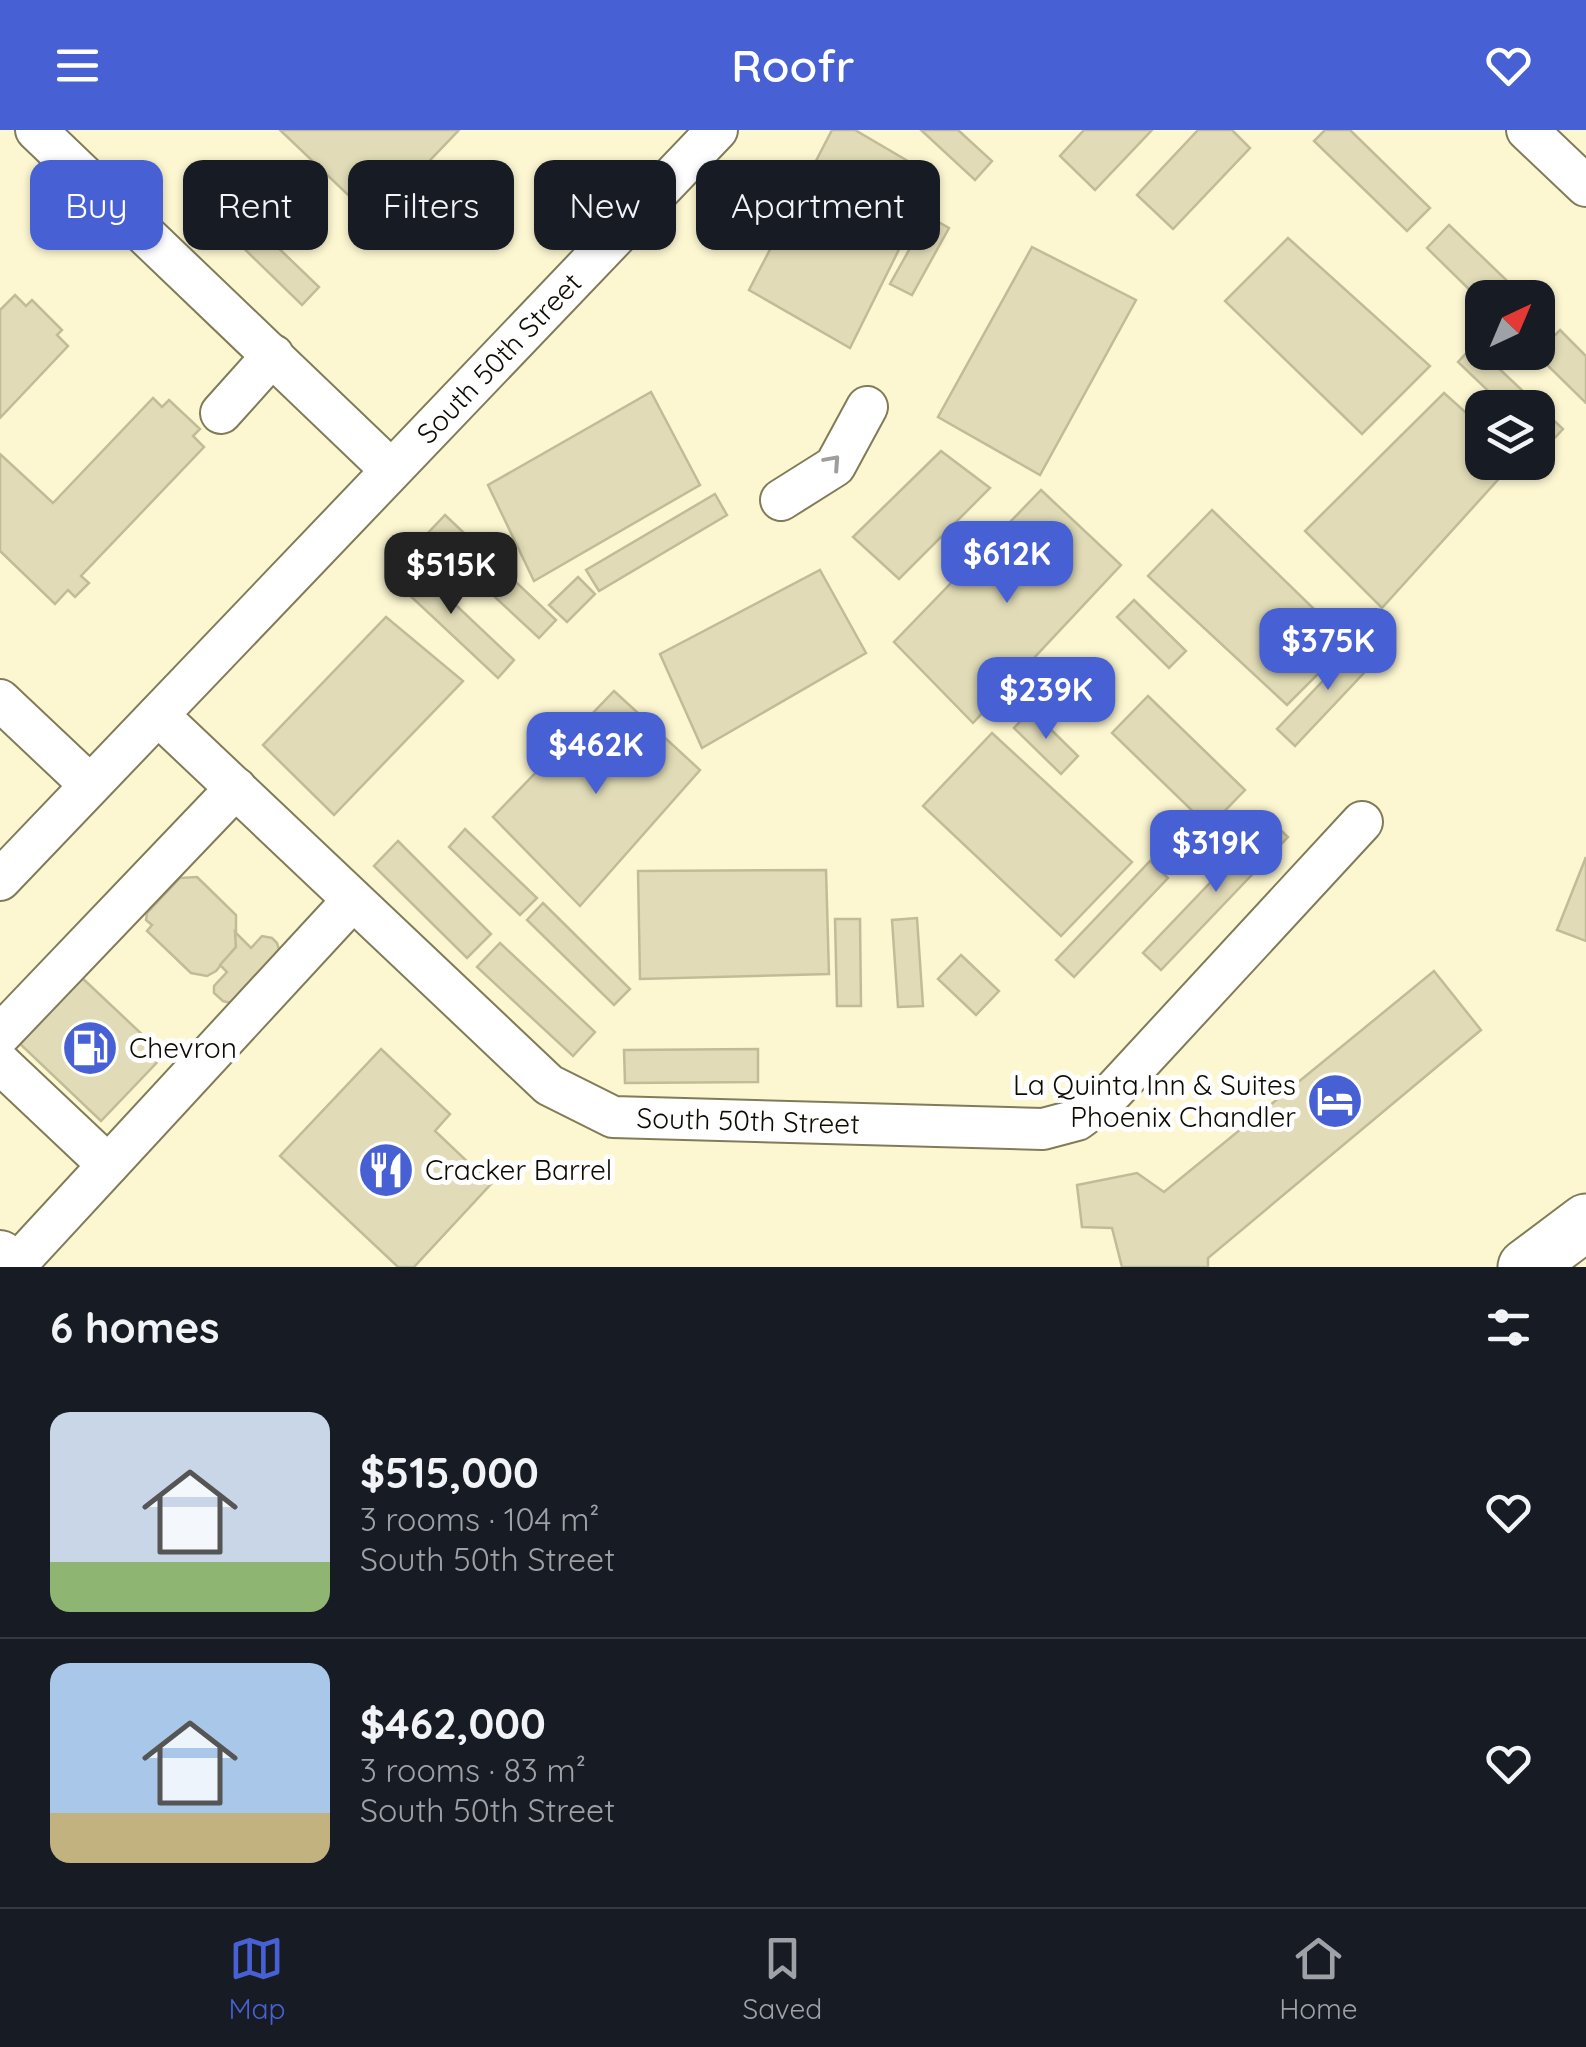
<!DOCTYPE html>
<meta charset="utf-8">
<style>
body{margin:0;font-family:Quicksand,sans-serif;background:#242831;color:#f1f3f6;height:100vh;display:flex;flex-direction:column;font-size:38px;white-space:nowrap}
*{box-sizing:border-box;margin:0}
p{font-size:32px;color:#9ea1a6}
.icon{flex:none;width:55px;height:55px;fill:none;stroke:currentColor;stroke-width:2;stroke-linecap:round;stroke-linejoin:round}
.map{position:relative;height:1137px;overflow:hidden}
.side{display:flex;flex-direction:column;background:#171b24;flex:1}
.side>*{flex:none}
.hud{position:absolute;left:30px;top:30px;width:1000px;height:90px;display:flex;gap:20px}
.needle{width:65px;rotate:44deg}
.controls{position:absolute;left:1465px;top:150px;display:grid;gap:20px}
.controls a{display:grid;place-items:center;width:90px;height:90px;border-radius:20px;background:#171b24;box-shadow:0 2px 8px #0004;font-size:50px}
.price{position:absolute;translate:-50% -85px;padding:0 22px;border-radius:20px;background:#4761d5;color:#fff;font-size:32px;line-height:65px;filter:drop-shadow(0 2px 5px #0008)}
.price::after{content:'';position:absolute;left:50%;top:60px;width:30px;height:22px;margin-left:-15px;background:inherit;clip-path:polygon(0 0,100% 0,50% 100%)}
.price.on{background:#222;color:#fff}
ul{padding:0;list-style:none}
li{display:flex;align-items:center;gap:30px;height:250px;padding:0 50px}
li+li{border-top:2px solid #363941}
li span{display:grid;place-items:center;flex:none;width:280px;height:200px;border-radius:20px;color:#555}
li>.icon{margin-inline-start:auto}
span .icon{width:120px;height:120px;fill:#fffc;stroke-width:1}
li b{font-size:42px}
h2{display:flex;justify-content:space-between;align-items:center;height:120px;padding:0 50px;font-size:42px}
.chip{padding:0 35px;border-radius:20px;background:#171b24;box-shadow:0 2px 8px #0004;font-size:35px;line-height:90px}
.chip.on{background:#4761d5;color:#fff}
header{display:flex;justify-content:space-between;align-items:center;height:130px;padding:0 50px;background:#4761d5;color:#fff;font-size:45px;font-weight:600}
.dock{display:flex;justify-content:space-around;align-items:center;height:140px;border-top:2px solid #363941;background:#171b24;font-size:28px;color:#9ea1a6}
.dock a{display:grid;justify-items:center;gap:5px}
.dock .on{color:#4761d5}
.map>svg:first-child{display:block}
.building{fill:#e1dcb7;stroke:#c1bc98;stroke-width:2.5}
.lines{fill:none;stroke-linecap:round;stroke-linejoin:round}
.minor-casing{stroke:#807c59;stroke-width:44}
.major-casing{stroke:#807c59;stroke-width:54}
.highway-casing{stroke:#807c59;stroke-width:59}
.minor{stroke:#fff;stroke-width:40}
.major{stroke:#fff;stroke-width:50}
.highway{stroke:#fff;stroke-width:55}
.oneway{stroke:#9f9e9a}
.labels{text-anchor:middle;stroke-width:10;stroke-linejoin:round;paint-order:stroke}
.street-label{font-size:28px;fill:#0e0c02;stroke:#fff}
.poi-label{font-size:28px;fill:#0e0c02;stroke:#fff;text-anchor:start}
</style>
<header><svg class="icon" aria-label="menu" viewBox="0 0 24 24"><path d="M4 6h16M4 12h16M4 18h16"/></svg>Roofr<svg class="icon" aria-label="heart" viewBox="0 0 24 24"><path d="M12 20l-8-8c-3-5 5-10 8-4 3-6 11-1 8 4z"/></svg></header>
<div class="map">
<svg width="1586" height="1137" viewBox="0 0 1586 1137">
<rect width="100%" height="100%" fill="#fcf7d1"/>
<g class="building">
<path d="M280,0H459L391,71L383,63L365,81Z"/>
<path d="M832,0H855L935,47L850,218L749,160Z"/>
<path d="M921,0H958L992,31L975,50Z"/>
<path d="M1084,0H1152L1095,60L1060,26Z"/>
<path d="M1198,0H1232L1250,18L1173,99L1137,65Z"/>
<path d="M1325,0H1350L1430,78L1407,101L1314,11Z"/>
<path d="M243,84L319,157L302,175L226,101Z"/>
<path d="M928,86L949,98L912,165L890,154Z"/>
<path d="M1449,95L1525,168H1482V172L1427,118Z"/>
<path d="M1288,108L1430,236L1362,304L1225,171Z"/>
<path d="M1032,117L1136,170L1040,345L938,287Z"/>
<path d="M15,165L26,176L32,170L62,200L57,205L68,216L0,288V180Z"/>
<path d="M1560,200L1586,226V273L1536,224Z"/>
<path d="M1474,215L1563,299L1547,316L1538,307V278H1506L1458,232Z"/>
<path d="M651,262L700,355L534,451L488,355Z"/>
<path d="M1444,263L1482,297V332H1514L1382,478L1305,401Z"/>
<path d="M153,268L162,277L169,270L200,299L193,306L204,317L81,446L89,453L75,467L68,460L55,474L0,421V324L53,373Z"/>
<path d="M941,321L990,358L899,449L853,407Z"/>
<path d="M1041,360L1121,435L973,593L894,512Z"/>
<path d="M715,364L727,385L599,461L586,440Z"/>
<path d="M1212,380L1349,513L1287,575L1148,446Z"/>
<path d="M445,385L556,490L539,508L427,404Z"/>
<path d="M405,427L514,530L498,548L388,445Z"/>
<path d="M820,440L866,523L702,618L660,524Z"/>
<path d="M578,447L595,464L567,492L549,475Z"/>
<path d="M1134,470L1186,521L1169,538L1117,487Z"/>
<path d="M386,487L463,551L334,685L263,615Z"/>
<path d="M1362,510L1379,527L1295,616L1277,599Z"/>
<path d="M614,561L700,640L580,776L493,687Z"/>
<path d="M1148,566L1245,660L1209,697L1112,603Z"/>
<path d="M1031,580L1078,626L1061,644L1014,598Z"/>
<path d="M992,603L1132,732L1061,806L923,676Z"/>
<path d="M1270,690L1288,707L1161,840L1143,823Z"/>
<path d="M465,699L537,768L520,785L449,717Z"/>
<path d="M398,711L491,804L467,828L374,736Z"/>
<path d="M1586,727V811L1557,800Z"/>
<path d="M1150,731L1168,748L1074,847L1056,830Z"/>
<path d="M826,740L829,844L640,849L638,741Z"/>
<path d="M197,747L236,785V817L216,841L207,846L191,843L147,801L152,795L146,790L147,783L180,748Z"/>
<path d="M543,773L630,859L614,875L527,790Z"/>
<path d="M917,788L923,876L898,877L892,790Z"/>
<path d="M835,789H860L861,876H837Z"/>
<path d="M235,802L251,818L262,806L272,808L277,813L280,823L231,873L223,871L214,863V856L227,842L220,835L236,817Z"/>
<path d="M500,813L595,902L573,926L477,837Z"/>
<path d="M961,825L999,861L976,885L938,849Z"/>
<path d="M1434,841L1481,900L1208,1128V1137H1122L1112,1098L1082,1097L1077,1055L1137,1043L1164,1062Z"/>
<path d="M79,845L164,925L101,991L17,911Z"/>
<path d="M381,919L450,984L435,1001L491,1054L414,1137H398L280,1026Z"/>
<path d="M758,919V952L625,953L624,920Z"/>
</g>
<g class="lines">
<g class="minor-casing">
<g id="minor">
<path d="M36,0L390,339"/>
<path d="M1527,0L1586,56"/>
<path d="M221,283L273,225"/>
<path d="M781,370L835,336L867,277"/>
<path d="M0,570L90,655"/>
<path id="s1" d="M158,585L549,955L613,987L1043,999L1077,990L1107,968L1362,692"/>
<path id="s2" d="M0,750L717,0"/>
<path d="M0,905L236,658"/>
<path d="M0,933L108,1035"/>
<path d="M14,1137L353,770"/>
</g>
</g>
<g class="major-casing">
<path id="major" d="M0,1126L12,1137"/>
</g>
<g class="highway-casing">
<path id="highway" d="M1526,1137L1586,1092"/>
</g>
<use href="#minor" class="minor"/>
<use href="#major" class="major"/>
<use href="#highway" class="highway"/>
</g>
<defs><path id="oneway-chevron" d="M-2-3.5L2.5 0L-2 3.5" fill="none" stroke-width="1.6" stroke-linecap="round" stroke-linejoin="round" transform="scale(2.5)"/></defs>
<use class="oneway" href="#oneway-chevron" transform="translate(833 332) rotate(-48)"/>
<defs>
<g id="fuel-disc" transform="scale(2.875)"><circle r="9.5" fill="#4761d5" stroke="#fff"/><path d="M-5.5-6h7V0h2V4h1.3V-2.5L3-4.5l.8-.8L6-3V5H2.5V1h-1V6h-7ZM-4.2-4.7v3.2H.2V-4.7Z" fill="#fff"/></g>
<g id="hotel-disc" transform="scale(2.875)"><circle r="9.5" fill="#4761d5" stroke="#fff"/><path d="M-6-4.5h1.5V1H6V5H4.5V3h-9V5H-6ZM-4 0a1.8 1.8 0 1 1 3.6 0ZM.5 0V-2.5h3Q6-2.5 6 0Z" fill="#fff"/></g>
<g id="restaurant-disc" transform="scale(2.875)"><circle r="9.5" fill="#4761d5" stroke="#fff"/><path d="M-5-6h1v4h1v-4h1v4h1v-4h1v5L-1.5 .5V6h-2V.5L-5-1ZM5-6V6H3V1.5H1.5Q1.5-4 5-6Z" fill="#fff"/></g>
</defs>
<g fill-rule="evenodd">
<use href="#fuel-disc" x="90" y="918"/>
<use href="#hotel-disc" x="1335" y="971"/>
<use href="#restaurant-disc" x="386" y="1040"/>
</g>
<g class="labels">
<g class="street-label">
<text dy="10" stroke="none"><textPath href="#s2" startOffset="722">South 50th Street</textPath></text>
<text dy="10" stroke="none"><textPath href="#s1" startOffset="745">South 50th Street</textPath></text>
</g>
<g class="poi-label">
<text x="129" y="928">Chevron</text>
<text x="1296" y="965" text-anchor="end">La Quinta Inn &amp; Suites<tspan x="1296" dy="32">Phoenix Chandler</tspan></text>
<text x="425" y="1050">Cracker Barrel</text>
</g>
</g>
</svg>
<div class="controls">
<a><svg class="needle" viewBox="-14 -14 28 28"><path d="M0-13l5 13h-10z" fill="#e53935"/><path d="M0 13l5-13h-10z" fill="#9ea1a6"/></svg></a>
<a><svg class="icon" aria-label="layers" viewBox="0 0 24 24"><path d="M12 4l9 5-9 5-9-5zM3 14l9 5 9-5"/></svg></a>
</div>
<b class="price" style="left:1007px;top:476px">$612K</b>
<b class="price on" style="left:451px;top:487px">$515K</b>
<b class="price" style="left:1328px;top:563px">$375K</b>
<b class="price" style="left:1046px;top:612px">$239K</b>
<b class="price" style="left:596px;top:667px">$462K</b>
<b class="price" style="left:1216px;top:765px">$319K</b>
<div class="hud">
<a class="chip on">Buy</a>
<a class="chip">Rent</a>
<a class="chip">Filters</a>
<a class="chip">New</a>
<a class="chip">Apartment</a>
</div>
</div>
<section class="side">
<h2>6 homes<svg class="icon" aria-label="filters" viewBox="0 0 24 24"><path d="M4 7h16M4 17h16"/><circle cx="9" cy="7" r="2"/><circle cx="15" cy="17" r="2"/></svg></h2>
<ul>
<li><span style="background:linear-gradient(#c9d6e8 75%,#8fb573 0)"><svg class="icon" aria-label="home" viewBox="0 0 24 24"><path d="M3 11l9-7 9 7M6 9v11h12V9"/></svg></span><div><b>$515,000</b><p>3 rooms · 104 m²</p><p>South 50th Street</p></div><svg class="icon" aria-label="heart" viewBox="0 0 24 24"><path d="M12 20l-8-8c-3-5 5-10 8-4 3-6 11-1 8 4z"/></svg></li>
<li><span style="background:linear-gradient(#a9c7e8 75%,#c2b280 0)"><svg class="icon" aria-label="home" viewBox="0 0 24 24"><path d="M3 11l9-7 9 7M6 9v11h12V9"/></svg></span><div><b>$462,000</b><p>3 rooms · 83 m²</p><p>South 50th Street</p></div><svg class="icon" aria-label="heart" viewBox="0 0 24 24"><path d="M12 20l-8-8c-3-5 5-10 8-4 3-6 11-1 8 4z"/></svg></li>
</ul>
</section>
<nav class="dock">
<a class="on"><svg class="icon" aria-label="map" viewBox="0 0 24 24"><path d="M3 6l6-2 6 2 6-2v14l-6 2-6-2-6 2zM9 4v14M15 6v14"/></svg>Map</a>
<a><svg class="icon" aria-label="saved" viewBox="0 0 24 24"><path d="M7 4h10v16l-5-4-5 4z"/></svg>Saved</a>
<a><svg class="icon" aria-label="home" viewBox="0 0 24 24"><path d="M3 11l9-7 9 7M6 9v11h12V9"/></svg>Home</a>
</nav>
